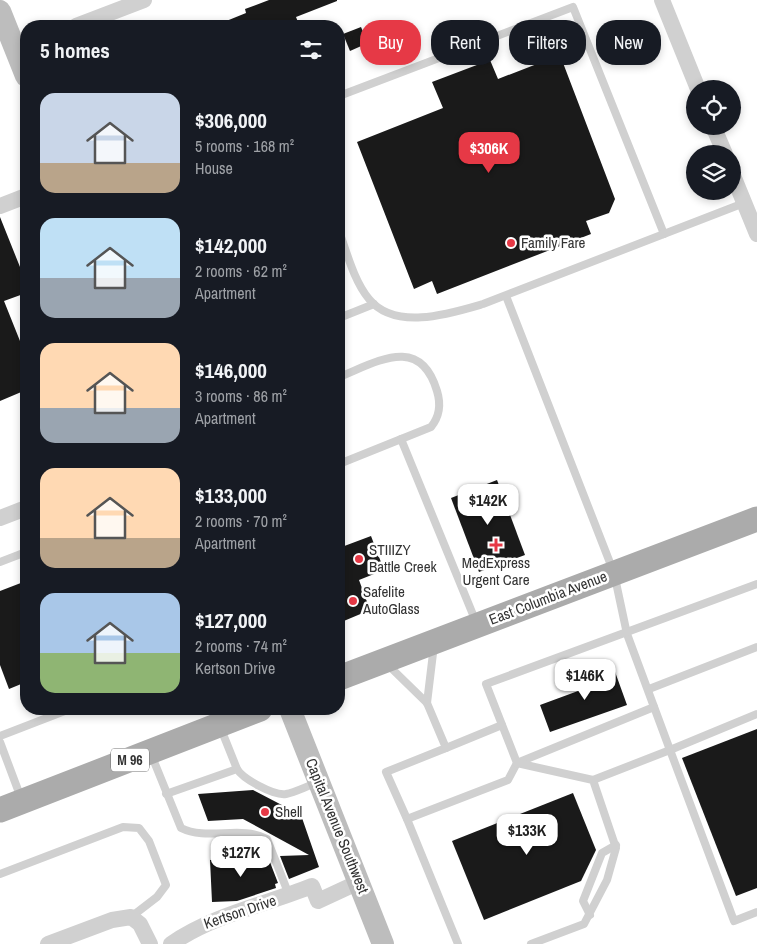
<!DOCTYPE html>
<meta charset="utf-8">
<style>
body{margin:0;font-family:"Archivo Narrow",sans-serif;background:#242831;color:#f1f3f6;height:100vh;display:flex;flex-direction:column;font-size:19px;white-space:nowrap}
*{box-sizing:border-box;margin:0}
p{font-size:16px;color:#9ea1a6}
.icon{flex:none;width:28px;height:28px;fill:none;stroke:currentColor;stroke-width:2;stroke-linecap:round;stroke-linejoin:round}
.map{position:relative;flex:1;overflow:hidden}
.panel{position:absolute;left:20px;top:20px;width:325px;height:695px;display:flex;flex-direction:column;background:#171b24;border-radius:20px;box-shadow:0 2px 8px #0003}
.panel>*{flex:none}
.guide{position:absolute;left:360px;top:20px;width:321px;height:45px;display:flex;gap:10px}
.fabs{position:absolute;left:686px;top:80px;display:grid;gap:10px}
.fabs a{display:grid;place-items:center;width:55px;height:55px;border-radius:50%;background:#171b24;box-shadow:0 2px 8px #0003;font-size:25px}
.price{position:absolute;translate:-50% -42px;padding:0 11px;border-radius:10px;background:#fff;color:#222;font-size:16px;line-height:32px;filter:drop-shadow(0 1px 2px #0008)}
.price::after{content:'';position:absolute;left:50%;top:30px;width:15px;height:11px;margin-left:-8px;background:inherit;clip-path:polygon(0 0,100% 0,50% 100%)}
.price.active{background:#e63946;color:#fff}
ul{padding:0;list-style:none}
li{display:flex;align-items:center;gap:15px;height:125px;padding:0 20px}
li span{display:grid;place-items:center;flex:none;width:140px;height:100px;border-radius:15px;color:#555}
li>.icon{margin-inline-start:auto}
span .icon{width:60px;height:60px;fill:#fffc;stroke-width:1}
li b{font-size:21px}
h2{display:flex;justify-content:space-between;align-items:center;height:60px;padding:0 20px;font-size:21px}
.tag{padding:0 18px;border-radius:20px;background:#171b24;box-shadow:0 2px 8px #0003;font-size:18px;line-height:45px}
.tag.active{background:#e63946;color:#fff}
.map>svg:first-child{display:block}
.building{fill:#1a1a1a}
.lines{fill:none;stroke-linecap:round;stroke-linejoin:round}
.service{stroke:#d0d0d0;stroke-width:8}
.minor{stroke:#d0d0d0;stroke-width:16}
.secondary{stroke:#bdbdbd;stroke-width:22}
.primary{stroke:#ababab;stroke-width:25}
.poi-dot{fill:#e63946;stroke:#fff;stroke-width:2}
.labels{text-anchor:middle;stroke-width:5;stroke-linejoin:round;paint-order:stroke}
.shield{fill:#fff;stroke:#707070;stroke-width:1}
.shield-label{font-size:14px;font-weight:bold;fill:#333}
.poi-label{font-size:15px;fill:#333;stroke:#fff;text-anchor:start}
.street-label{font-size:15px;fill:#333;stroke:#fff}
</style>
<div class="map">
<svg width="757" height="944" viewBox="0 0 757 944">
<rect width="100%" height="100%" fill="#fff"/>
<g class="building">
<path d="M269,0H337V1L296,17L298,22L286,26H214L246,13L245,9Z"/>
<path d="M361,27L368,43L350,51L343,34Z"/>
<path d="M560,55L615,199L609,213L586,221L591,234L437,294L432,281L414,289L357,142L443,108L432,82L490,60L498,79Z"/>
<path d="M0,217L26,282V293L4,301L26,356V390L0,401Z"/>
<path d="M497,480L525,555L479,572L451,498Z"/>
<path d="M371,536L384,570L359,580L370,610L339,623V548Z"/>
<path d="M26,581V682L9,689L0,665V591Z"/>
<path d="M614,669L627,705L550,732L540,705L578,691L575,681L594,674L595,677Z"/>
<path d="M757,729V888L736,896L682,758Z"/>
<path d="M253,790L301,815L319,867L289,879L280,856L309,855L243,819L208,821L198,794Z"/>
<path d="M573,793L596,850L581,881L484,920L452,841Z"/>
<path d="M268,857L278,883L275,884L276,888L237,901L212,902L210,860Z"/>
</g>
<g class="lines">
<g class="service">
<path d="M339,96L573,7L664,234"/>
<path d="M339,231C347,253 354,281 369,299C395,331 449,314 483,304L744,203"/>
<path d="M506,296L614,573L627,634L670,750L757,714"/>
<path d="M339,318L374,304"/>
<path d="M339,377C377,362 420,334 437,391C441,404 440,416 431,427L339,464"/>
<path d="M26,409V411"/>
<path d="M401,439L476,622"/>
<path d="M0,562L26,552"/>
<path d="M387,664L427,703L446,748L386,772L407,819L508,780L517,763L654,707"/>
<path d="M649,689L757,647"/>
<path d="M427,703L434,645"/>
<path d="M221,729L237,769"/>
<path d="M0,736L70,709"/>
<path d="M0,742L21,798"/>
<path d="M446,748L502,725"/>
<path d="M151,754L181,828C207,841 242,825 267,839L289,895"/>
<path d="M517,763L486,684L757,584"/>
<path d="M517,763L593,780L616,848L607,880L584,924L531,944"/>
<path d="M593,780L670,750L734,921L757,912"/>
<path d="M166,794L237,769C243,779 274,796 286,794C296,792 307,786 317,783"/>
<path d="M407,819L458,944"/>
<path d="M0,874L123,827L139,828L149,841L166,885L157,897L131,917"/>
<path d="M590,915L583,901L602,853L616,845"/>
</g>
<g class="minor">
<path d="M662,0L698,89"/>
<path d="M76,26L144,0"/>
<path d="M713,126L725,154"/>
<path d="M732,173L757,234"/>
<path d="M0,206L26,196"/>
<path d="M0,518L26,508"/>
<path d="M48,944L112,920L131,917L140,924L150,944"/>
<path d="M171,944C213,915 264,905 312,886L318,901L359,882"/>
</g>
<g class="secondary">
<path d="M0,11L26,76"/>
<path d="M290,709L383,944"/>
</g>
<g class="primary">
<path d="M339,678L757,519"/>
<path d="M0,810L260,709"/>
</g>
</g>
<g class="poi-dot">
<circle cx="511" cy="243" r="5"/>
<path d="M493.5 537.5h5v5h5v5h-5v5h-5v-5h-5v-5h5z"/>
<circle cx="359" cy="559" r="5"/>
<circle cx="353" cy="601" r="5"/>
<circle cx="265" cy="812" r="5"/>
</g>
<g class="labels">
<rect class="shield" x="111" y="748.5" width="38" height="23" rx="4"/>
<g class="shield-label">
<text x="130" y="765">M 96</text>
</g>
<g class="poi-label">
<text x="521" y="248">Family Fare</text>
<text x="369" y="555">STIIIZY<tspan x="369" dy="17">Battle Creek</tspan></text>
<text x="496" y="568" text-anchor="middle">MedExpress<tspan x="496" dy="17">Urgent Care</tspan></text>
<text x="363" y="597">Safelite<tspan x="363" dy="17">AutoGlass</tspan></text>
<text x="275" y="817">Shell</text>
</g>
<g class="street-label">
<text transform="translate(548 598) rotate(-21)" y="5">East Columbia Avenue</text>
<text transform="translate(337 826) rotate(68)" y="5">Capital Avenue Southwest</text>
<text transform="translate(240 912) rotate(-19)" y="5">Kertson Drive</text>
</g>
</g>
</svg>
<div class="fabs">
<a><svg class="icon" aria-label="locate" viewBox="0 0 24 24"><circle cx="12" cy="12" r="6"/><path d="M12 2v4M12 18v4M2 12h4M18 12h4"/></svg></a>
<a><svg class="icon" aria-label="layers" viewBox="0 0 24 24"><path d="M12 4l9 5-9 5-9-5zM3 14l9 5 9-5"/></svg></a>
</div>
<b class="price active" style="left:489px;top:174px">$306K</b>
<b class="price" style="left:488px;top:526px">$142K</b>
<b class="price" style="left:585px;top:701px">$146K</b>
<b class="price" style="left:527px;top:856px">$133K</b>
<b class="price" style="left:241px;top:878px">$127K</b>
<div class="guide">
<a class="tag active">Buy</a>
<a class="tag">Rent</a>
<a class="tag">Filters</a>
<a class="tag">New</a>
</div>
<section class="panel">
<h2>5 homes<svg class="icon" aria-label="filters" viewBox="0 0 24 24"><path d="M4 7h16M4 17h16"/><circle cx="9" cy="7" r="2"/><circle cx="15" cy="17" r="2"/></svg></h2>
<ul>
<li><span style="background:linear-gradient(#c9d6e8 70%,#b9a48a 0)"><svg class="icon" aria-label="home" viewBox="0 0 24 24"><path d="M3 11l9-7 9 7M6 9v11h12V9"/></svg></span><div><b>$306,000</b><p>5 rooms · 168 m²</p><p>House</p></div></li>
<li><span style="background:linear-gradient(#bfe0f5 60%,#9aa5b1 0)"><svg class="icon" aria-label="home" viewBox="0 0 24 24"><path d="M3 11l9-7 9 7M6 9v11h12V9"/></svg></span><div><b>$142,000</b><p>2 rooms · 62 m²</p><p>Apartment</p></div></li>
<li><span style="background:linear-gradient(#ffd9b3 65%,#9aa5b1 0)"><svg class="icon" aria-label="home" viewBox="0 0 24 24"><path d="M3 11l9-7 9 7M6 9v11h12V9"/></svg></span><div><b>$146,000</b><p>3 rooms · 86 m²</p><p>Apartment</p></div></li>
<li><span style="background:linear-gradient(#ffd9b3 70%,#b9a48a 0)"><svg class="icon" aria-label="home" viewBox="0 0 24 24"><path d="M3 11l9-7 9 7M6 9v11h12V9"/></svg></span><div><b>$133,000</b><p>2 rooms · 70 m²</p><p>Apartment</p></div></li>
<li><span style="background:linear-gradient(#a9c7e8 60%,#8fb573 0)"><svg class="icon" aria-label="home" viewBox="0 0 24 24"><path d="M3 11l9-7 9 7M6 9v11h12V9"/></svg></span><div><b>$127,000</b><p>2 rooms · 74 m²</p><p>Kertson Drive</p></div></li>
</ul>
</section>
</div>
